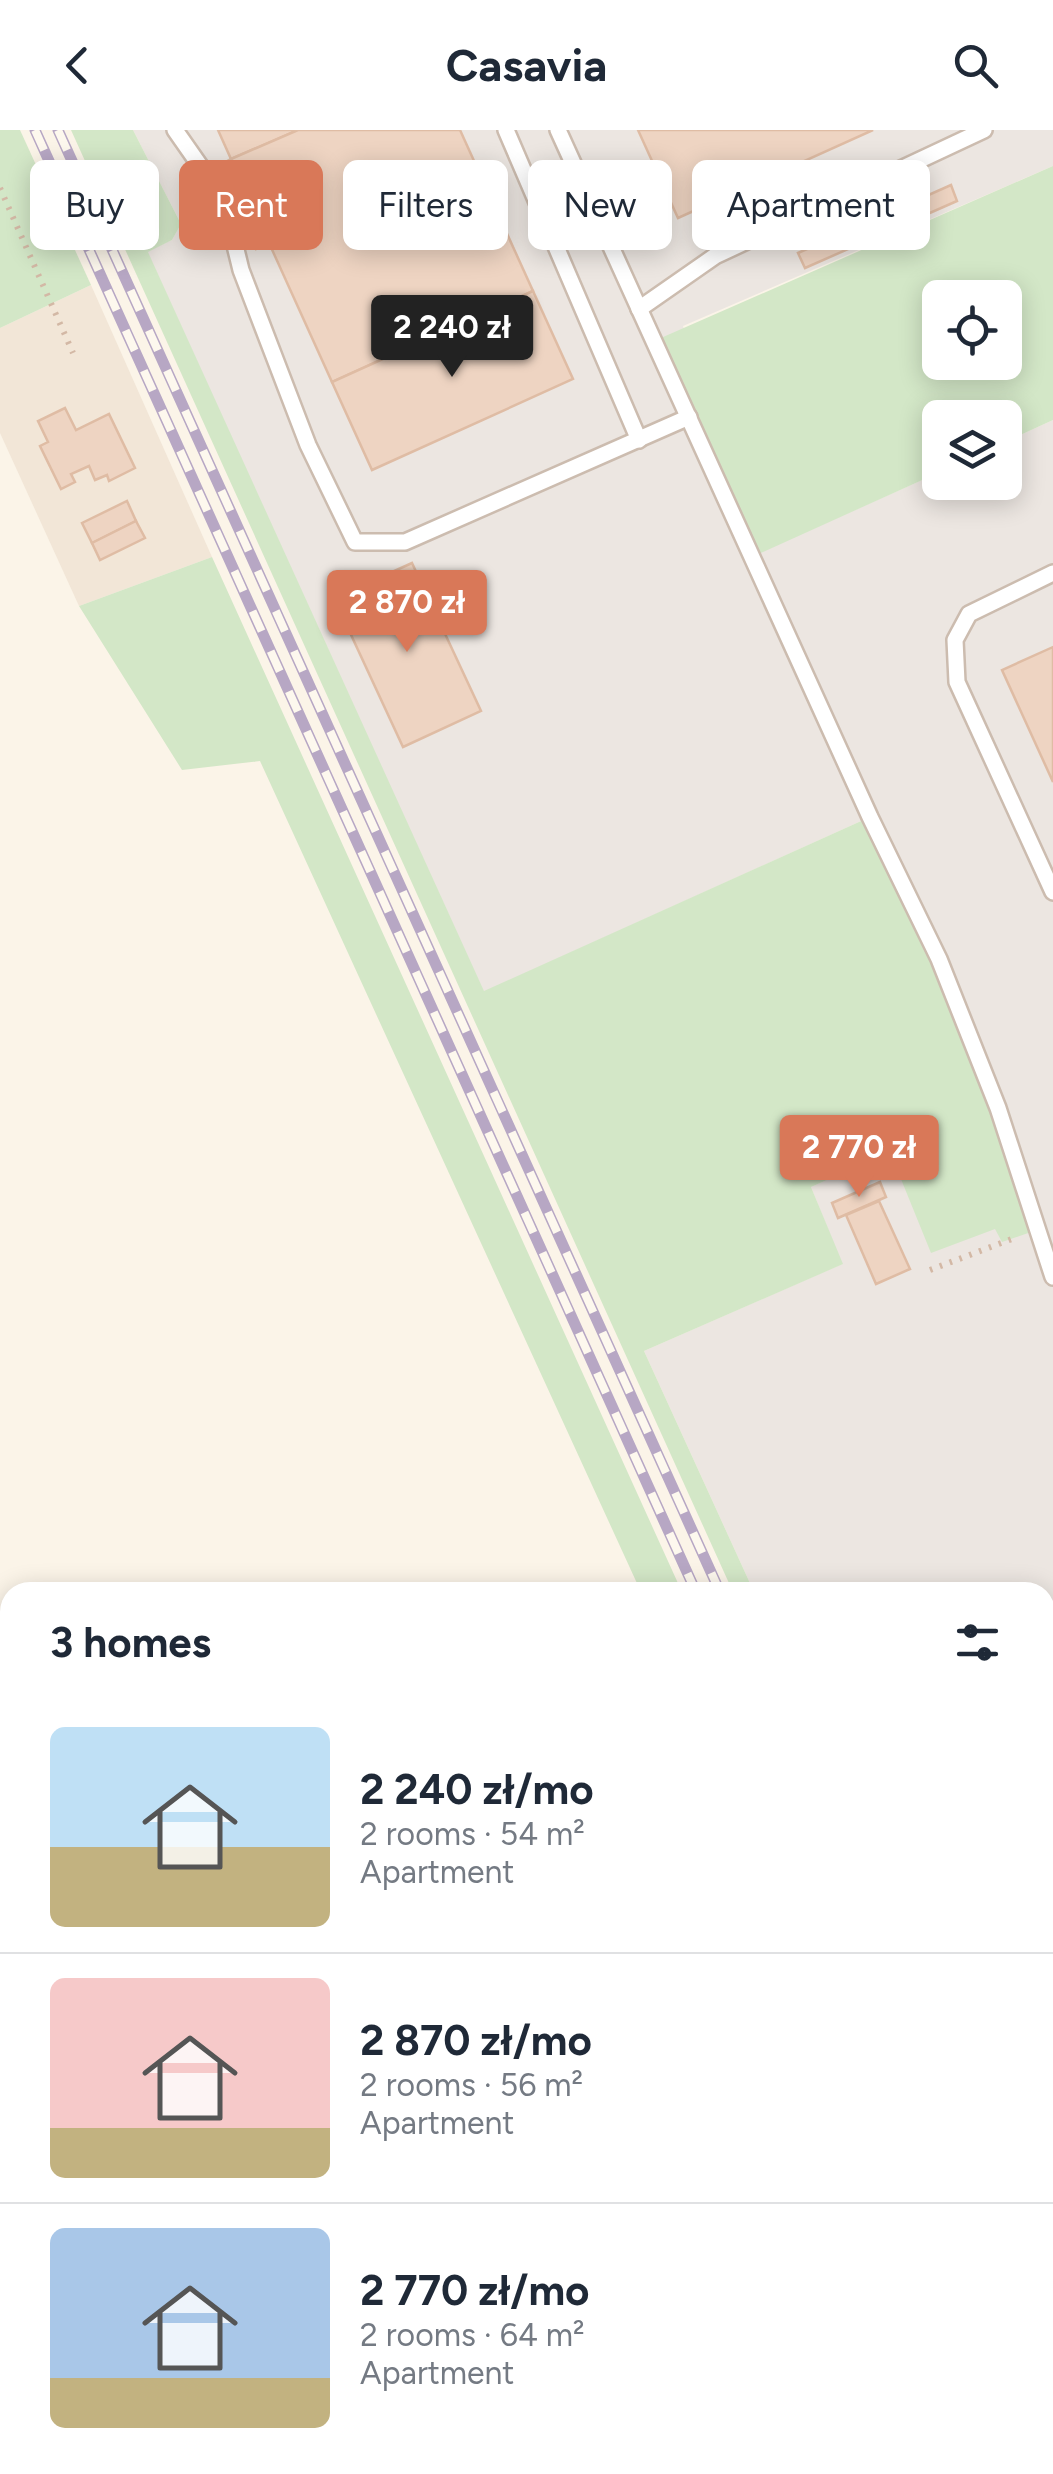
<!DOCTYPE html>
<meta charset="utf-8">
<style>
body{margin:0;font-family:Figtree,sans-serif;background:#f6f6f7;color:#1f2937;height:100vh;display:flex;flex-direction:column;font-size:38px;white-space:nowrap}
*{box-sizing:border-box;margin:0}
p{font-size:32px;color:#747a83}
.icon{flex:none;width:55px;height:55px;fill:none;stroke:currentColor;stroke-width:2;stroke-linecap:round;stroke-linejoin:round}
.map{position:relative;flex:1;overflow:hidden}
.side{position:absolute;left:0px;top:1452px;width:1055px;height:892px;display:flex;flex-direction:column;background:#fff;border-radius:30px 30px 0 0;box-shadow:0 5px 25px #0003}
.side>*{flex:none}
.hud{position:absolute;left:30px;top:30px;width:995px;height:90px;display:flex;gap:20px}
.fabs{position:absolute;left:922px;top:150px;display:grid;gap:20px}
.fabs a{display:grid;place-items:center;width:100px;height:100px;border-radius:15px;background:#fff;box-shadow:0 5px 25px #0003;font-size:50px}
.price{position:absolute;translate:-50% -85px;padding:0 22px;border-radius:10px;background:#d97858;color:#fff;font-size:32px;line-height:65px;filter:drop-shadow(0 2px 5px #0008)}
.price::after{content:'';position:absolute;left:50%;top:60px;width:30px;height:22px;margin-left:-15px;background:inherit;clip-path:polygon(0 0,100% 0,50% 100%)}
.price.on{background:#222;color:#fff}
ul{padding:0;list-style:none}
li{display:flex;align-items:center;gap:30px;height:250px;padding:0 50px}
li+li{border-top:2px solid #e0e1e3}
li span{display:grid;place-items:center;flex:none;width:280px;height:200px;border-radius:15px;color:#555}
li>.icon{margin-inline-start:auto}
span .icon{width:120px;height:120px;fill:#fffc;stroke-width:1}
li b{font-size:42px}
h2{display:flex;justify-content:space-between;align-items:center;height:120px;padding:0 50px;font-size:42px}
.chip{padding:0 35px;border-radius:15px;background:#fff;box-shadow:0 5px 25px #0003;font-size:35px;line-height:90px}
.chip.on{background:#d97858;color:#fff}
header{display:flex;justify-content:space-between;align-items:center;height:130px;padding:0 50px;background:#fff;font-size:45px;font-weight:700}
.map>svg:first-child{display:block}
.residential{fill:#f2e6d7}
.industrial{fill:#ece6e1}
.green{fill:#d3e7c7;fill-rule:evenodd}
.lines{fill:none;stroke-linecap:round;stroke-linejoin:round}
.stream{stroke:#a5cbd4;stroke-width:11}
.building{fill:#eed4c2;stroke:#dfbca4;stroke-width:2.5}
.lane-casing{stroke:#ccbcaf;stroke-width:20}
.street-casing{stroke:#ccbcaf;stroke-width:38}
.path{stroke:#d3b8a5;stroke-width:6;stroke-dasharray:2.5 8;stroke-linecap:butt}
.lane{stroke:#fff;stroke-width:15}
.street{stroke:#fff;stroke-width:32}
.rail-casing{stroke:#b7a7c4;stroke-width:11}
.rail{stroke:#fdf8ee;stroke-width:8;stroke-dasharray:22;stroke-linecap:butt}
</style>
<header><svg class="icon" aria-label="back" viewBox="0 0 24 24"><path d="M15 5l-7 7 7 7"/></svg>Casavia<svg class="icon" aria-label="search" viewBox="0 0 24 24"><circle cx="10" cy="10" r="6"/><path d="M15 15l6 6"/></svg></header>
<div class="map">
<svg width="1053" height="2344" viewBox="0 0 1053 2344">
<rect width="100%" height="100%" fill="#fbf4e8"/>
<path class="residential" d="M91,155L212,427L79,476L0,303V198Z"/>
<path class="industrial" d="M133,0H1053V36L683,196L752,426L940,342V352H1005V312L1053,290V2077L1045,2059V1462H754L644,1221L842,1134L811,1057L891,1021L870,687L484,862L147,121L172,110L181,94Z"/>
<g class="green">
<path d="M0,0H20L91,155L0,198Z"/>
<path d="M71,0H133L181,94L172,110L148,122L484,861L870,687L939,829L1037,1100L1002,1112L995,1099L931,1123L890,1022L811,1057L843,1134L644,1221L754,1462H733Z"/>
<path d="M1053,36V290L1005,312V288H940V342L752,427L654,211ZM940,168H1005V232H940Z"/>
<path d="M212,427L682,1462H641L260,631L182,640L79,476Z"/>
<path d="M1045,2059L1053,2077V2164L1045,2147Z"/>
<path d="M10,2140V2272L0,2277V2142Z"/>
<path d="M1045,2269L1053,2286V2344H327L341,2335H1045Z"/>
</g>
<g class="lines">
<g class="stream">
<path d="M1045,1779L1053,1775"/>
<path d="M1045,2112L1053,2130"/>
<path d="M0,2174L10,2172"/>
<path d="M0,2277L10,2272"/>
<path d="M421,2335L454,2344"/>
<path d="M661,2335L679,2344"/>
</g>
</g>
<g class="building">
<path d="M218,0H298L231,29Z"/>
<path d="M298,0H460L533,161L332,252L231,29Z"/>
<path d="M638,0H873L678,88Z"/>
<path d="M231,29L249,68L237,73L220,35Z"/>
<path d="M951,55L957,71L805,138L798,123Z"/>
<path d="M249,68L254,80L242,86L237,73Z"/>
<path d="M256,84L269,113L256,119L244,89Z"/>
<path d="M533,161L573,249L372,340L332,252Z"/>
<path d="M65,278L76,300L109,284L135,338L109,351L107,345L95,350L89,336L71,344L75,352L61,359L40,316L48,312L38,291Z"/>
<path d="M127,371L136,391L92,413L82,393Z"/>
<path d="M136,391L145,408L100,430L92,413Z"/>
<path d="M412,433L481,581L403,617L334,468Z"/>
<path d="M1053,517V652L1002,540Z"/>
<path d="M880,1052L886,1067L838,1088L832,1073Z"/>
<path d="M879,1071L910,1139L876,1154L846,1085Z"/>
<path d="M1053,1597V1642L1045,1645V1601Z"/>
<path d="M1053,1826V1900L1045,1883V1830Z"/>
</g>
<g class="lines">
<g class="lane-casing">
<g id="lane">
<path d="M175,0L203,40L230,95L241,140L308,315L355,412H405L689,287"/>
<path d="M506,0L639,310"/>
<path d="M558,0L870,687L939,829L998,978L1053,1147"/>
<path d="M639,179L715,126L984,0"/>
<path d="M1053,443L969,484L955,510L957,552L1053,762"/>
<path d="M1045,1822L1053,1819"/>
<path d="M1045,1925L1053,1942"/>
</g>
</g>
<g class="street-casing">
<g id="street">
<path d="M1045,1747L1053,1743"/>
<path d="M0,2213L10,2210"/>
<path d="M554,2335L578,2344"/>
</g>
</g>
<g class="path">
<path d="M0,58L73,223"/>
<path d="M930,1140L1017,1107"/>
<path d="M990,2335L991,2344"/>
</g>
<use href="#lane" class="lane"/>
<use href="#street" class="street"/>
<g class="rail-casing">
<g id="rail">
<path d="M35,0L696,1462"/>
<path d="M58,0L720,1462"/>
<path d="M1045,2180L1053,2198"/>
<path d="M1045,2233L1053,2251"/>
</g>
</g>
<use href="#rail" class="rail"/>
</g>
</svg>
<div class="fabs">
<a><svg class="icon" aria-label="locate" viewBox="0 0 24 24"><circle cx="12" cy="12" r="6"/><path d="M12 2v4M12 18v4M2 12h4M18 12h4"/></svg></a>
<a><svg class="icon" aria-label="layers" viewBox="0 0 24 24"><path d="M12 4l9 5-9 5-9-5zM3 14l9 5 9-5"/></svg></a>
</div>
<b class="price on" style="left:452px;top:250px">2 240 zł</b>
<b class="price" style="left:407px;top:525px">2 870 zł</b>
<b class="price" style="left:859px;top:1070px">2 770 zł</b>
<div class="hud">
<a class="chip">Buy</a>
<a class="chip on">Rent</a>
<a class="chip">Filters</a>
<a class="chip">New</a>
<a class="chip">Apartment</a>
</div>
<section class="side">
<h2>3 homes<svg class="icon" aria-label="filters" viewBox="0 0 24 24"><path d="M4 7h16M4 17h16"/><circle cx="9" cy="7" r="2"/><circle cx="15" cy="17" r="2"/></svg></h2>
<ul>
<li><span style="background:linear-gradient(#bfe0f5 60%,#c2b280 0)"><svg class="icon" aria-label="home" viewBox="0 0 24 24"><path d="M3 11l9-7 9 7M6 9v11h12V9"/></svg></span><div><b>2 240 zł/mo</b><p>2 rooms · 54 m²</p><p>Apartment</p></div></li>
<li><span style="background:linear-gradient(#f6c9c9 75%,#c2b280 0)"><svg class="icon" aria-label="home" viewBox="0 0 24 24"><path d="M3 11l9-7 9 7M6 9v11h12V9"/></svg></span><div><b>2 870 zł/mo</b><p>2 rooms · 56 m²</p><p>Apartment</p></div></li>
<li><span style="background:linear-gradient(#a9c7e8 75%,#c2b280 0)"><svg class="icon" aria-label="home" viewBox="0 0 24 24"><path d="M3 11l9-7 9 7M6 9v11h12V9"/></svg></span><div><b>2 770 zł/mo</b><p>2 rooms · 64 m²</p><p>Apartment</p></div></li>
</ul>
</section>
</div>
